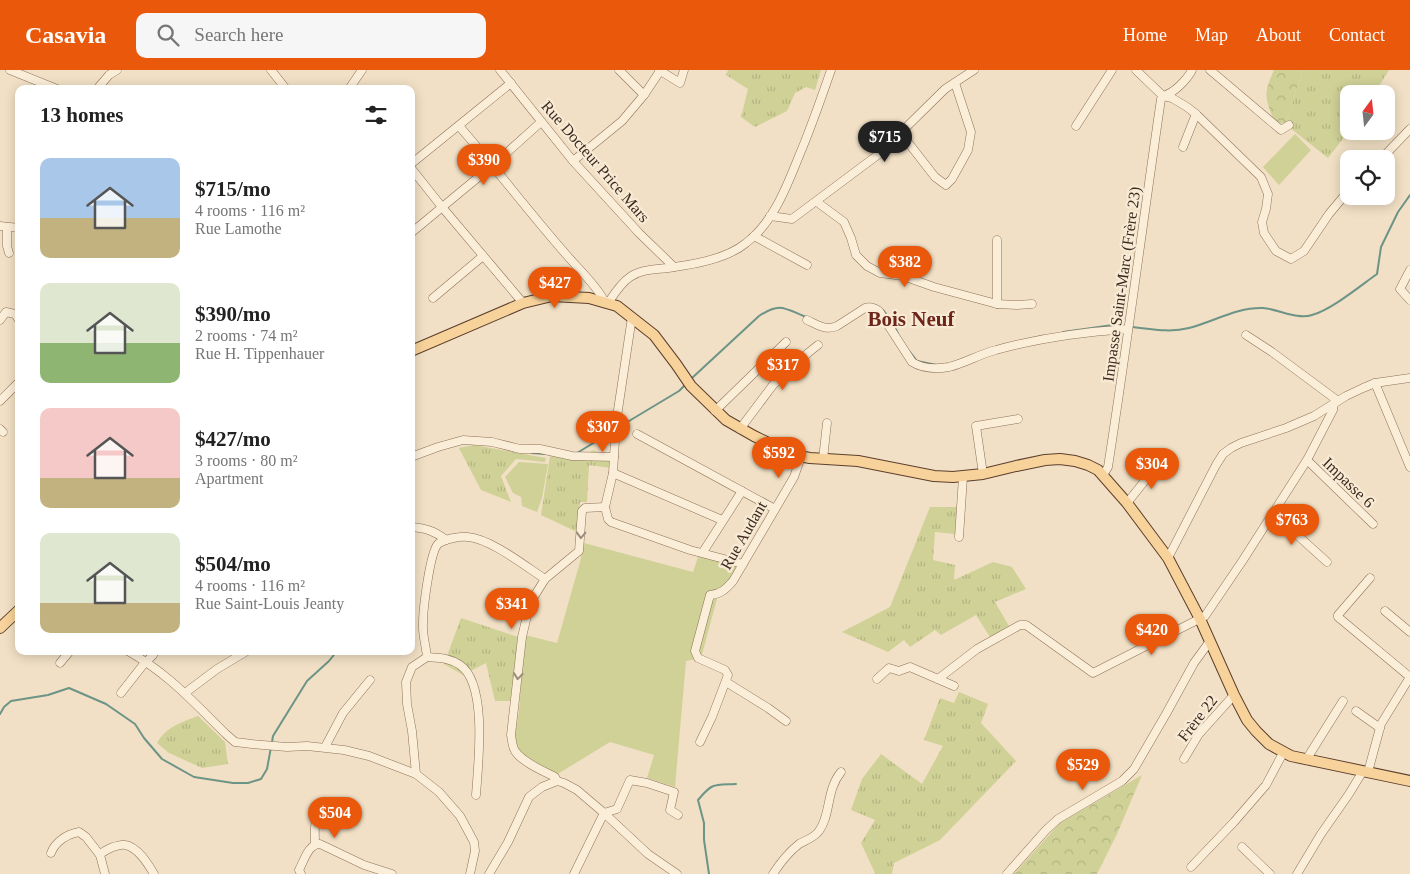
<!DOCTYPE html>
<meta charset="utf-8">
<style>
body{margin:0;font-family:Georgia,serif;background:#f6f6f6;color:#222;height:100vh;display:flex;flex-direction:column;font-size:19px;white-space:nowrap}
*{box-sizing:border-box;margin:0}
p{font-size:16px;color:#767676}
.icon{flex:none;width:28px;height:28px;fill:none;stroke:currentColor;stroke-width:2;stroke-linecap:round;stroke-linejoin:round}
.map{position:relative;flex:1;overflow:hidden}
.sheet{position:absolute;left:15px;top:15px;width:400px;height:570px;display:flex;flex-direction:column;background:#fff;border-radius:10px;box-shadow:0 2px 12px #0003}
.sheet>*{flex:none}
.needle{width:32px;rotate:15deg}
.buttons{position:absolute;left:1340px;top:15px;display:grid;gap:10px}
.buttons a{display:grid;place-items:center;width:55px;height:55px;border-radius:10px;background:#fff;box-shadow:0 2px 12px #0003;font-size:25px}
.price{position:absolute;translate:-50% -42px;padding:0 11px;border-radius:18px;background:#ea580c;color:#fff;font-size:16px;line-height:32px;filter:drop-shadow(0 1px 2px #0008)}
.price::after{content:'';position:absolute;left:50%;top:30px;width:15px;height:11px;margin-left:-8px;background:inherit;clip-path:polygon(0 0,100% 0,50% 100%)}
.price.active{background:#222;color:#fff}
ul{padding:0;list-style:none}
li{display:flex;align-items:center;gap:15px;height:125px;padding:0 25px}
li span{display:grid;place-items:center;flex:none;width:140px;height:100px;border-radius:10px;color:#555}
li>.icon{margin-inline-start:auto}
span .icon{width:60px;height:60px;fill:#fffc;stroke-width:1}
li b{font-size:21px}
h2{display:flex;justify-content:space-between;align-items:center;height:60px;padding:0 25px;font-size:21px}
header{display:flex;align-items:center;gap:30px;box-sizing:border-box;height:70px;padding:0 25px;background:#ea580c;color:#fff}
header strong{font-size:24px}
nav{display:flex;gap:28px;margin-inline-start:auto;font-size:18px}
.search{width:350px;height:45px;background:#f6f6f6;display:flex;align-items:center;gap:12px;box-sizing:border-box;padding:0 18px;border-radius:10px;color:#767676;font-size:19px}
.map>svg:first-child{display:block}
.grass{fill:url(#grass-tufts)}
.forest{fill:url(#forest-crowns)}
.park{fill:#cfd197}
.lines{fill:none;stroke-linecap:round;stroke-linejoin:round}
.stream{stroke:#6c9487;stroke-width:2}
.minor-casing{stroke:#8e7159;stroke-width:9}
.major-casing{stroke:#5c3f2d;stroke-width:12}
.minor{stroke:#fbeed9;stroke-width:8}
.major{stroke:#f7d29a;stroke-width:10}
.oneway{stroke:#9c8c7c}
.labels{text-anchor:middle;stroke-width:4.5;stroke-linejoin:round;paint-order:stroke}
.street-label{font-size:16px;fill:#3d2a1e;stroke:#f8ebd5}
.district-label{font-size:21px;font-weight:bold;fill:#6d251a;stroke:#f8ebd5}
</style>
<header>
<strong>Casavia</strong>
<div class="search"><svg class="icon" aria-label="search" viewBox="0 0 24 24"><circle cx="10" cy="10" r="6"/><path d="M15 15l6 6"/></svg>Search here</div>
<nav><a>Home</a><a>Map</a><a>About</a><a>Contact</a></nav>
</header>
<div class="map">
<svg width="1410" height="804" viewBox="0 0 1410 804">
<defs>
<pattern id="grass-tufts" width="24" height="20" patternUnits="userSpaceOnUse" patternTransform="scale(1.25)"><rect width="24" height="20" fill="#cfd197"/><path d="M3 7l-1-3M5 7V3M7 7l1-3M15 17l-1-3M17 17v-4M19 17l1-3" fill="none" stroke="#b3b482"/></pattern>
<pattern id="forest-crowns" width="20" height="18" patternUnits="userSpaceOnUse" patternTransform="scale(1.25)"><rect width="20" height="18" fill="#cfd197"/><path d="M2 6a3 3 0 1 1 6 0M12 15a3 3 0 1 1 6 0" fill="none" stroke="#b3b482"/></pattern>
</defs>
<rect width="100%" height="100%" fill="#f1e0c5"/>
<g class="grass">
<path d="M728,0H821L815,20L806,17L795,23L787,41L755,57L741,47L748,19L726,5Z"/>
<path d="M1303,0H1389L1374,24H1349V61L1328,88L1285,54Z"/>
<path d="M474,375L546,388L545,392L516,389L501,406L511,432L481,420L459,378Z"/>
<path d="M593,380L612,387L611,398L589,395L587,432H580L577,462L541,445L550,386C566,388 579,389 593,380Z"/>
<path d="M930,437H957L955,464L935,462L933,490L955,495L954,510L993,492L1012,497L1026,519L995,532L1009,556L990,567L976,545L941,565L935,560L910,577L904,570L888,582L842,562L890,537Z"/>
<path d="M461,548L518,567L512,631H495L486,593L463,605L444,594Z"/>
<path d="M959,622L988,634L981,653L1016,691L940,770L894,793L892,804H874L875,803L861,773L875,750L851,740L862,709L881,684L922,714L943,676L924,670L940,628L954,633Z"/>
<path d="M198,646L225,672L228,694L202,698L169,683L157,673C166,657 182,652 198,646Z"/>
</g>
<g class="forest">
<path d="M1274,0H1303L1285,54L1274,51C1265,27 1263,24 1274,0Z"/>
<path d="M1142,705L1117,764L1097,804H1014L1060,753Z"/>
</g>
<g class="park">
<path d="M1295,64L1311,80L1279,115L1263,97Z"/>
<path d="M519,392L548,394L542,428L537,442L522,436L521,427L513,423L505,407Z"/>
<path d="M584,473L693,502L699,484L738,496L732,513L718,525L701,588L686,591L675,717L647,708L654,685L610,672L556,705L518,681L515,665L519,641L525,565L557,573L580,492Z"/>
</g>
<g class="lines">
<g class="stream">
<path d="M881,239L884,241L894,255L898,264"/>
<path d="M1132,257C1151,259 1170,263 1189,258C1213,252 1237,237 1263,238C1278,239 1297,250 1312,245C1331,240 1360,216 1377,204L1381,177L1398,142L1410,125"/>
<path d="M1063,262L1113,255L1123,256"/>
<path d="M910,282L917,291L936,295"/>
<path d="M692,308L759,246C780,232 784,238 806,247"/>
<path d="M619,357L679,321L685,315"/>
<path d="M532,383L545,384"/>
<path d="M577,383L613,361"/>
<path d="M0,644L4,637L11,631L48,625L69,618L106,634L135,654L144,668L162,689L194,707L233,713H248L261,709L267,699L271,677"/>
<path d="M272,672L273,666L307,611L329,591L337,581"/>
<path d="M709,804L704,770V753L698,730C713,712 714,715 736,714"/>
</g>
<g class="minor-casing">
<g id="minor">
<path d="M10,0L57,19"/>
<path d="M271,0L286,19"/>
<path d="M500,0L573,91L639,163L674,197"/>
<path d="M619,0L644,25"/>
<path d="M659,0L680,13L684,0"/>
<path d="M1136,0L1163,26L1172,28L1187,37L1196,44L1261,107L1268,124L1266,139L1262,152L1264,163L1276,181L1291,189L1304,181L1329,144L1349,120"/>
<path d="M1210,0L1281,60L1289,55"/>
<path d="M97,19L109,5L117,0"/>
<path d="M349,19L362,0"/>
<path d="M1163,26C1174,23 1187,10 1192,0"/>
<path d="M459,56C495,97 528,141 564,182C578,199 595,213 605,232"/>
<path d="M1076,56L1112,0"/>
<path d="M900,62L935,107L946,115L952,109L968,80L971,62L955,13"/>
<path d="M1183,77L1196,44"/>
<path d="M1381,89L1410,59"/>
<path d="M573,91L622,51L644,25L660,1"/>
<path d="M411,94L511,13"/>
<path d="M411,98L442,137L523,233"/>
<path d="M817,132L844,152L851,168L856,185L867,196L880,203L903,206L934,217L997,234L1017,235L1032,234"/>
<path d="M770,146L792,149L879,84L945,19L974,0"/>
<path d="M0,156L19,158"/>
<path d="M7,157V176L9,183"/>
<path d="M411,163L493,95L541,52"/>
<path d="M754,166L807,195"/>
<path d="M1410,200L1400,219L1410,230"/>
<path d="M433,228L483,186"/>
<path d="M608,233C614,224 621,213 630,207C643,198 659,200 674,197C697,194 728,188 746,173C773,153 787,116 799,86C811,58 821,29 831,0"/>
<path d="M997,234V170"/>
<path d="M632,247L616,353L613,403L605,437L608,449L611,452L690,480L743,494"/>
<path d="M0,250L6,242L15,244L19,250"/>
<path d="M807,250C818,255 826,261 837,256L865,238C871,236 875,238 879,241L912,292C923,299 937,299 949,297C965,293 980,284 996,280C1039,268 1083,262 1128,259"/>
<path d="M1246,265L1272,282L1338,331"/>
<path d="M1375,313L1410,397"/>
<path d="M0,331L19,312"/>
<path d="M715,341L786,272"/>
<path d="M0,359L3,362"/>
<path d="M740,359L773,315L808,283L818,275"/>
<path d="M637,364L775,439"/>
<path d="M411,387L438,377L463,370L492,372L520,379H540L572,386L614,387"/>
<path d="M823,389L827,353"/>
<path d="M1307,390L1373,454"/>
<path d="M613,403L722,450"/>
<path d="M983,404L976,356L1018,349"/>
<path d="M1103,405L1108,397C1127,275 1143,152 1161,29L1163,26"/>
<path d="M1127,433L1159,393"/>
<path d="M1273,443L1327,492"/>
<path d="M411,457C425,458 435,461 446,470"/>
<path d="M959,467L963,407"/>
<path d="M703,482L742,421"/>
<path d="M1168,488L1216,395L1223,384L1231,378L1241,373L1286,358L1314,346L1346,326L1363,318L1375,313L1410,308"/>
<path d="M1370,508L1338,545V547L1410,607"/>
<path d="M1385,541L1410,562"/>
<path d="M128,581C169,604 194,633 227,665L235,672L252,674L287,677L307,676L344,680L369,686L416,704L439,722L460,746L474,772L475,781L470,804"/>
<path d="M427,587C440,588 450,588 460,595C488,614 478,695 476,725"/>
<path d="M60,593L70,581"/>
<path d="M877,609L889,598L899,601L910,597L954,616"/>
<path d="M938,609L977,579L1020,555H1026L1093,603L1205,546L1243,490L1307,390L1333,340L1334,333"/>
<path d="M726,612L768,638L786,651"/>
<path d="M121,623L143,595L153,585L155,581"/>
<path d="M185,623L217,599L247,581"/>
<path d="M1356,641L1380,658"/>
<path d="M700,672L712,647L728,605L725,600L698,588L695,581L710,525C721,524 726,519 733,511L794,407L801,387"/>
<path d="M325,677L343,643L370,610"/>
<path d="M1184,689L1199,664L1234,625"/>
<path d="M1306,690L1343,631"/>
<path d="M1368,702L1381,654L1410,607"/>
<path d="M416,704L412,661L407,634L406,612L412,597L427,587C426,576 422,564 423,553C423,539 430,482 438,474C444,469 460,466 468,467C491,469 525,496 545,509"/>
<path d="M557,711L555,707C543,701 522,692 515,681C512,676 512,670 511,665L522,567L530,533L545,509L579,481L582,441L585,438L605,437"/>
<path d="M315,774C315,758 312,750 326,740H340"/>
<path d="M1242,777L1270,804"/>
<path d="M51,783C55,772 67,764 79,762L86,767L100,785"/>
<path d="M1191,797L1234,752L1266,715L1283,683"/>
<path d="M105,804L100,785C103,781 108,779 113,777C117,776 122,774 125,775C138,777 148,794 154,804"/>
<path d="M301,804L299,800C304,791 308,774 320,774L364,795L392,804"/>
<path d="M489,804L508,772L529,727L542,717L557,711L564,713L577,720L604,743L648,784L677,804"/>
<path d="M574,804L604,743L617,739L630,710L647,713L674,722L670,740L678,745"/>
<path d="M773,804C780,793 789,782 799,774C806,770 814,768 819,761C831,745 826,720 841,702"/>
<path d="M1007,804L1046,760L1058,749L1122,711L1134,699L1166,644L1194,593L1210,571"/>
<path d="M1297,804L1321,764L1349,724L1363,701"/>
</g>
</g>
<g class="major-casing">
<g id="major">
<path d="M411,281L523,233L552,226L589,228L617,236L654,265L676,294L691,316L726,350L754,366L793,385L810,388L858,391L934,406L953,407L983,404L1016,396L1045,390L1060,389L1075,391L1088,395L1098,400L1127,433L1168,488L1200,549L1234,625L1247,650L1256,661L1269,674L1291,686L1410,711"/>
<path d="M0,558L19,540"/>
</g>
</g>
<use href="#minor" class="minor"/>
<use href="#major" class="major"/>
</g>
<defs><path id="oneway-chevron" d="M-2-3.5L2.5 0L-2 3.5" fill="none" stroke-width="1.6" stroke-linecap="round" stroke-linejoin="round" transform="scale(1.25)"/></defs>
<g class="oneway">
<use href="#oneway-chevron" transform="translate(581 465) rotate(92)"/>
<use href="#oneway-chevron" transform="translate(518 606) rotate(96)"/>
</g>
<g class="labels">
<g class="street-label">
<text transform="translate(596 91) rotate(49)" y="6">Rue Docteur Price Mars</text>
<text transform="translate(1121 214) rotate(-82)" y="6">Impasse Saint-Marc (Frère 23)</text>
<text transform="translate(1349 412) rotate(44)" y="6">Impasse 6</text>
<text transform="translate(743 465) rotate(-60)" y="6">Rue Audant</text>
<text transform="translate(1197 648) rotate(-52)" y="6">Frère 22</text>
</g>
<g class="district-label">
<text x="911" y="256">Bois Neuf</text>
</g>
</g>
</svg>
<div class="buttons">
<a><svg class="needle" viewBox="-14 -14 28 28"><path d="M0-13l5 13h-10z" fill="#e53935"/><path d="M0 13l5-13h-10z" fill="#767676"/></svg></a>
<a><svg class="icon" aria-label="locate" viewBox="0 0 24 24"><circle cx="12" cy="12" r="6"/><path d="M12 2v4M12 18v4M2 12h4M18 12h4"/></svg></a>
</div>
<b class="price active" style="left:885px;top:93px">$715</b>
<b class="price" style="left:484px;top:116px">$390</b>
<b class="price" style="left:905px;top:218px">$382</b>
<b class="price" style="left:555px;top:239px">$427</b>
<b class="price" style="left:783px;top:321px">$317</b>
<b class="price" style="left:603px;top:383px">$307</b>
<b class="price" style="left:779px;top:409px">$592</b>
<b class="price" style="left:1152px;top:420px">$304</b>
<b class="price" style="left:1292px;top:476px">$763</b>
<b class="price" style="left:512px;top:560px">$341</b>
<b class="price" style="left:1152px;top:586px">$420</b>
<b class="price" style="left:1083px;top:721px">$529</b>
<b class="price" style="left:335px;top:769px">$504</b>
<section class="sheet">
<h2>13 homes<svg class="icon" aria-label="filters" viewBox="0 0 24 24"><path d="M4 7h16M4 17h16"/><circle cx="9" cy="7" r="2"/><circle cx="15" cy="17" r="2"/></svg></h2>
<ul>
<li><span style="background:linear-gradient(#a9c7e8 60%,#c2b280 0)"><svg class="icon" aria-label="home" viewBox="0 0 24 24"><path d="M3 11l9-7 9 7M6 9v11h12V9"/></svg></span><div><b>$715/mo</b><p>4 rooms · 116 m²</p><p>Rue Lamothe</p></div></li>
<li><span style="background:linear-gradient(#dfe7d0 60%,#8fb573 0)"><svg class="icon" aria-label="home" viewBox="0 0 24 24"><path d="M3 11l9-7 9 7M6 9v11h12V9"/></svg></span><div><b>$390/mo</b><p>2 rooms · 74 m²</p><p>Rue H. Tippenhauer</p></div></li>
<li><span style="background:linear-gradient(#f6c9c9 70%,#c2b280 0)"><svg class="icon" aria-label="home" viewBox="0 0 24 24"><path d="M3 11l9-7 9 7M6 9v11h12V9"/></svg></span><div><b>$427/mo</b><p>3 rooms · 80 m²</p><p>Apartment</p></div></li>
<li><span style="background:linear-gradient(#dfe7d0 70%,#c2b280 0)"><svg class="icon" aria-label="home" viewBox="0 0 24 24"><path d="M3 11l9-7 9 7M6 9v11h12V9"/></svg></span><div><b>$504/mo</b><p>4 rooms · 116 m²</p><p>Rue Saint-Louis Jeanty</p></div></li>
</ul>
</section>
</div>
